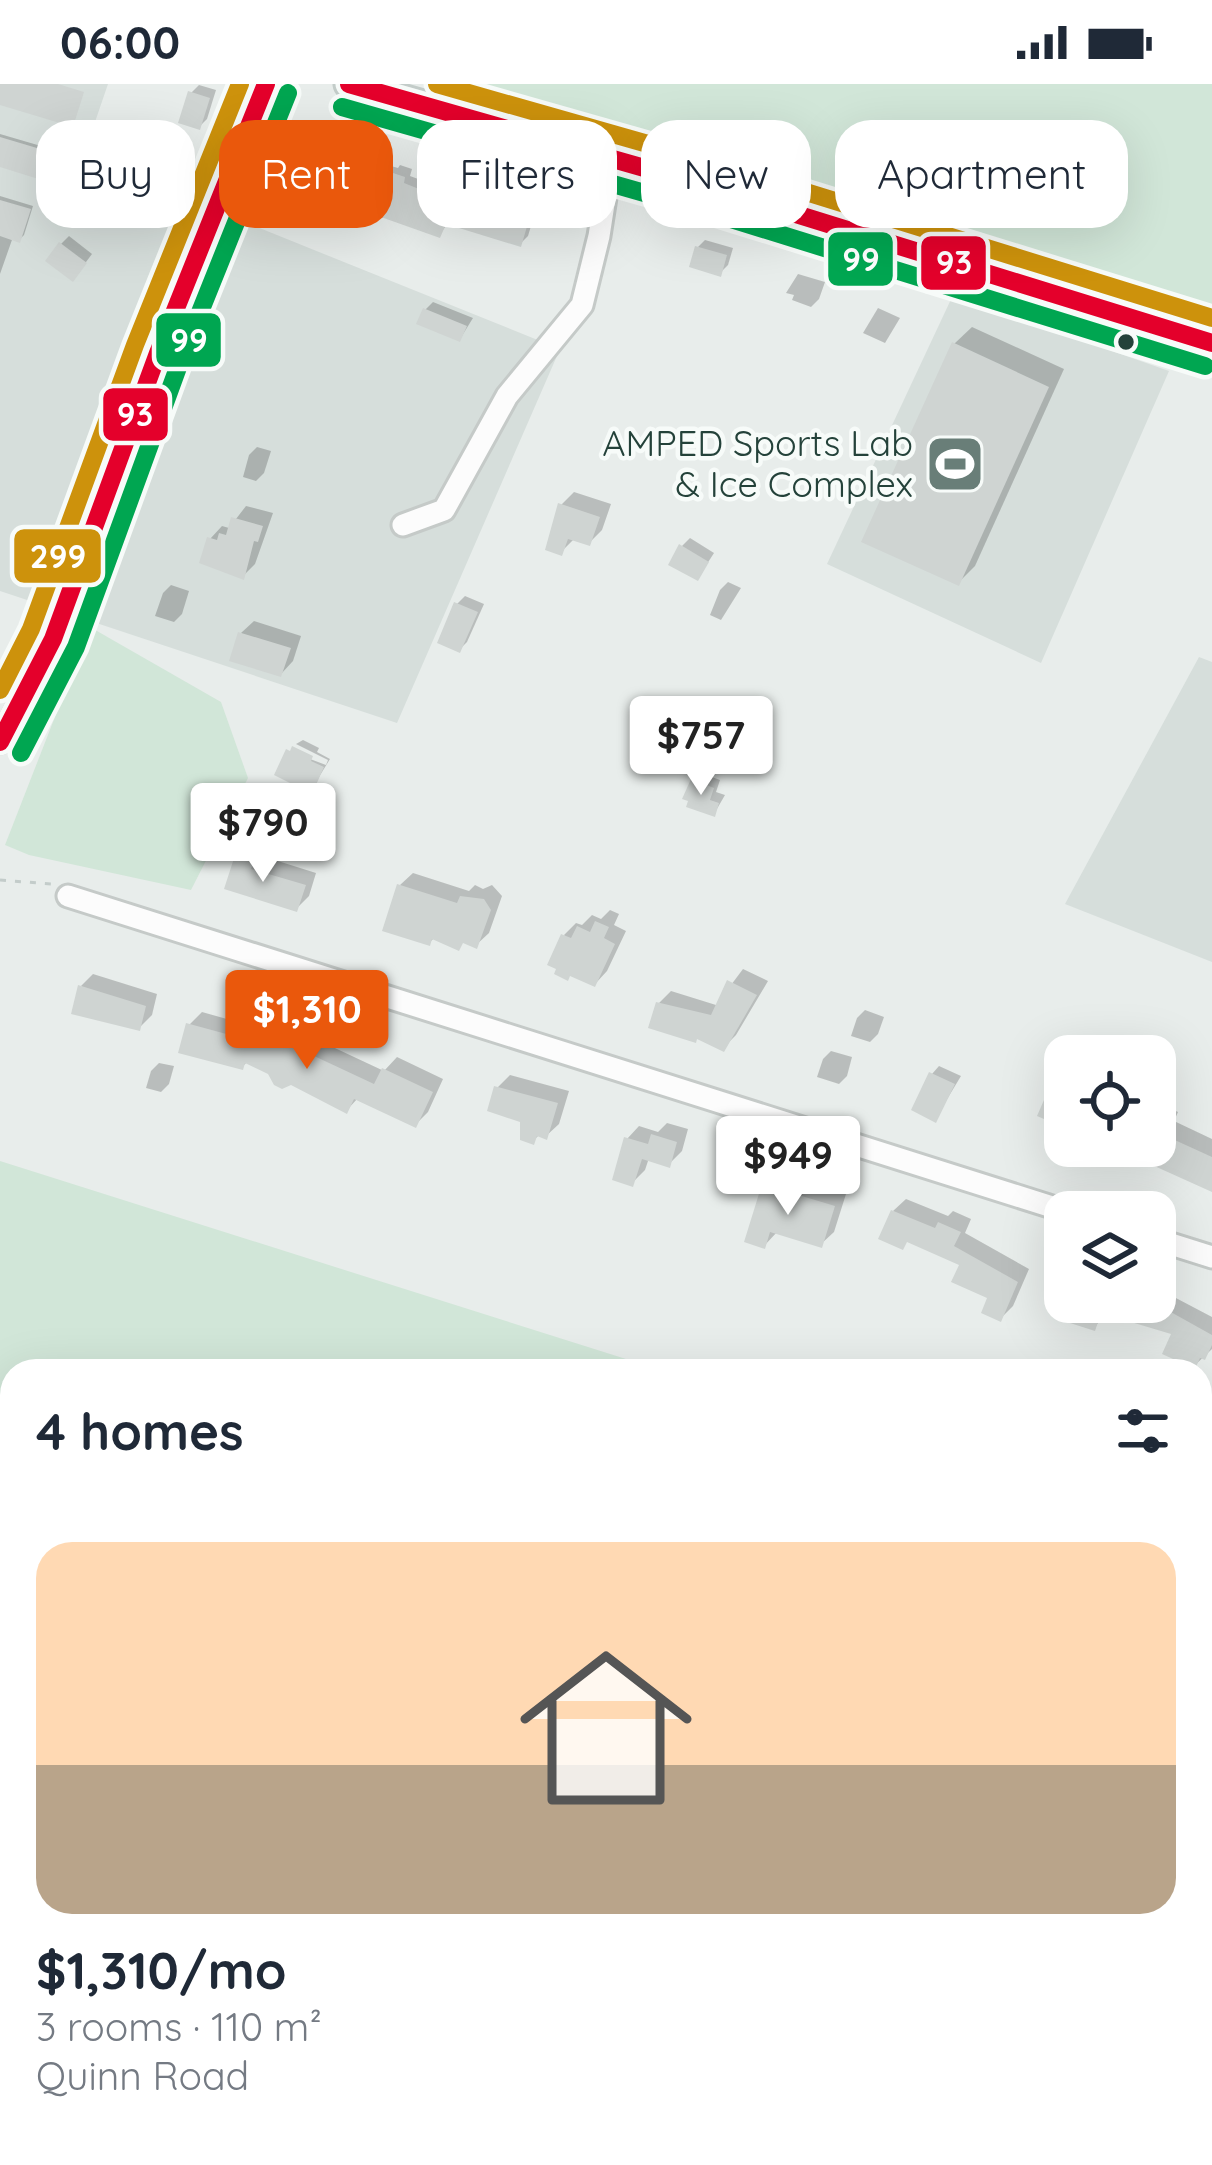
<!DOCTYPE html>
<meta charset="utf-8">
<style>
body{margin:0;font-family:Quicksand,sans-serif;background:#f6f6f7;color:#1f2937;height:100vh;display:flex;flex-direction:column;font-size:45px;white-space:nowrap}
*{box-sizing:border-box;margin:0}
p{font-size:39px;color:#747a83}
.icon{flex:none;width:66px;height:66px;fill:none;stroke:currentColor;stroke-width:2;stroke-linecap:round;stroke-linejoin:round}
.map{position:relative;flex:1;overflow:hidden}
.sheet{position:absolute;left:0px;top:1275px;width:1212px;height:807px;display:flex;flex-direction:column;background:#fff;border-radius:36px 36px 0 0;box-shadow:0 12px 48px #0002}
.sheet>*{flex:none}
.top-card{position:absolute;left:36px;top:36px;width:1140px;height:108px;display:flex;gap:24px}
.buttons{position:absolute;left:1044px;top:951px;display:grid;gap:24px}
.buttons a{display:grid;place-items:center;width:132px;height:132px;border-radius:24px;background:#fff;box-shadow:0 12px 48px #0002;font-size:60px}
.price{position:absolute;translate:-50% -102px;padding:0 27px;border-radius:12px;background:#fff;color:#222;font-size:39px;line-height:78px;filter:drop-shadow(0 3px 6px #0008)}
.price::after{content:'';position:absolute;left:50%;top:72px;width:36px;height:27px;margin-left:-18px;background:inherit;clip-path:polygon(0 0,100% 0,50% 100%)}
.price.active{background:#ea580c;color:#fff}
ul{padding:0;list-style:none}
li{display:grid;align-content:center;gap:24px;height:636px;padding:0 36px}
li+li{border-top:3px solid #e0e1e3}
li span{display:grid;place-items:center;height:372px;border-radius:36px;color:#555}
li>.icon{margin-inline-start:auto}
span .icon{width:216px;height:216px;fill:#fffc;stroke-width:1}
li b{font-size:51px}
h2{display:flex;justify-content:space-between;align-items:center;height:144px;padding:0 36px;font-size:51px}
.chip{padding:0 42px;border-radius:36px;background:#fff;box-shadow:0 12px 48px #0002;font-size:42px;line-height:108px}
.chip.active{background:#ea580c;color:#fff}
.status{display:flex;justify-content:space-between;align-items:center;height:84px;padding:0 60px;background:#fff;direction:ltr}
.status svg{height:33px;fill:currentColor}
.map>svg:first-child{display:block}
.built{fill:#d6dedb}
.green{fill:#d1e6d8}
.shadow{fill:#0003}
.building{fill:#cfd4d2}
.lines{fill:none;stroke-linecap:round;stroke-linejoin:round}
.minor-casing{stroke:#c5cac8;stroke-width:27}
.major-casing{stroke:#c3ccc9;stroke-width:33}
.path{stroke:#c3ccca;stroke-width:3;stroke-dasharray:6 9;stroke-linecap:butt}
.minor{stroke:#fcfcfc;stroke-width:21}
.major{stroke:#cfd7d5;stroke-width:27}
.bus-1-casing{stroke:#f7fbf9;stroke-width:27}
.bus-2-casing{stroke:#f7fbf9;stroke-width:27}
.bus-3-casing{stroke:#f7fbf9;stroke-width:27}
.bus-1{stroke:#e4002b;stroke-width:18}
.bus-2{stroke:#00a651;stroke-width:18}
.bus-3{stroke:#cd920c;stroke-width:18}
.bus-dot{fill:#24423a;stroke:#f7fbf9;stroke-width:4.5}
.labels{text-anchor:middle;stroke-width:9;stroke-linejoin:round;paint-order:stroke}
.poi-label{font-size:36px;fill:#24423a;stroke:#f7fbf9;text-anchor:end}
.line-badge{stroke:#f7fbf9;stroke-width:4.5}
.badge-label{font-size:33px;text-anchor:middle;font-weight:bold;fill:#fff}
</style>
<div class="status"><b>06:00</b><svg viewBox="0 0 49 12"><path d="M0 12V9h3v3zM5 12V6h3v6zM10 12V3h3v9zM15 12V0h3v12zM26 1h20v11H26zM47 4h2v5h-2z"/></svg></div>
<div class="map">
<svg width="1212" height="2081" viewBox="0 0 1212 2081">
<rect width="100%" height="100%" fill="#e8edeb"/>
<g class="built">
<path d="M0,0H108L83,73L560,265L397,639L0,507Z"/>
<path d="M953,211L1169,287L1041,579L827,480Z"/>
<path d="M1199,573L1212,578V878L1065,820Z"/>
<path d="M0,1663L12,1667V2070H1160L1155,2081H0Z"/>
</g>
<g class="green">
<path d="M434,0H1212V235L1116,204Z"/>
<path d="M90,543L221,618L248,694L191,806L29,771L5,761Z"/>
<path d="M0,1077L664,1287H12V1667L0,1663Z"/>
<path d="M1200,1457L1212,1460V1954L1200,1981Z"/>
</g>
<g class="shadow">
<path d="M199,1L216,6L207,35L199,43L191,9Z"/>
<path d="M323,41L346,47L338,75L330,82L304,53Z"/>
<path d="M0,50L58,67L51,91L47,95L0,80Z"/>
<path d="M352,71L398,84L400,81L412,85L410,92L448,106L534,132L528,152L520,160L449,138L439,151L344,79Z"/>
<path d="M0,112L33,122L24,151L20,155L13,153L0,190Z"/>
<path d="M69,152L92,170L80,186L61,160Z"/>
<path d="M705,156L733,164L728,181L720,189L698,163Z"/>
<path d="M798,190L825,198L819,215L811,223L792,216L794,211L786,209Z"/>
<path d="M433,218L473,234L460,255L425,226Z"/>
<path d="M878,224L900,234L885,259L863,249Z"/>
<path d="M972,243L1064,285L975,482L958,499L954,260Z"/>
<path d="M257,363L271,367L264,389L256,397L243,393L249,371Z"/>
<path d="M574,408L611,420L602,446L589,459L575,454L561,468V421Z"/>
<path d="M246,422L273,429L255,480L243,492L210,455L222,442L229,444Z"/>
<path d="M690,454L714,469L698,494L682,462Z"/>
<path d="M728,498L741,504L721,536L710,531L720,506Z"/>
<path d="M171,501L189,507L182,530L174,538L155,532L163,509Z"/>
<path d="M465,512L484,520L467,558L459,566L457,520Z"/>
<path d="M254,537L301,552L293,577L281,590L241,549Z"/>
<path d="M303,656L319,664L317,668L330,675L311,706L289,667L326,681L328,676L296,660Z"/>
<path d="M701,689L720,696L716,708L725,711L714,730L693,697Z"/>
<path d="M251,757L266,761L262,772L316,789L309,812L296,825L228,803L238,770Z"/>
<path d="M413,789L469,807L475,801L483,805L492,801L502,812L489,849L476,861L435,853L429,859L400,801Z"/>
<path d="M610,826L619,830L614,841L626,847L607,887L595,900L564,851L576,839L582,841L592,831L601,835Z"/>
<path d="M743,885L768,897L736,951L723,964L698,952L658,920L671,907L716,921Z"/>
<path d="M93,890L157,910L152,931L139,944L81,902Z"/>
<path d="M865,926L884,933L878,950L870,958L851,952L857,934Z"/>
<path d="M202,928L241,939L247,933L284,943L289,938L324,954L322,958L384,987L397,973L443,995L428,1028L415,1041L358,1014L347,1026L248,977L242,983L189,941Z"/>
<path d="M831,967L852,973L847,992L839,1000L817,993L823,975Z"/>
<path d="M159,979L174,982L169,1000L161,1008L146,1004L151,987Z"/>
<path d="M939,982L961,992L935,1035L932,990Z"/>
<path d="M1065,990V1041L1054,1001Z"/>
<path d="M510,991L569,1007L559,1040L546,1052L540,1050L533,1057L523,1036L497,1004Z"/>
<path d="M1165,1022L1178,1028L1174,1037L1212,1055V1105L1137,1062H1155V1032Z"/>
<path d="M667,1039L688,1045L682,1067L669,1080L649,1074L645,1086L632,1099L627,1055L639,1042L658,1048Z"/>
<path d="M777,1089L846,1110L834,1148L821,1160L778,1147L764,1162V1102Z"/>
<path d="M906,1115L948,1132L953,1127L971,1135L965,1149L1029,1185L1013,1222L1000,1235L991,1212L962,1179L893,1127Z"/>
<path d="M1155,1203L1212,1233V1265L1194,1282L1175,1248L1106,1228L1095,1243L1079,1218H1155Z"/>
<path d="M664,2070H708L705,2081H660Z"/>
<path d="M1051,2070H1081L1073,2078Z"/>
</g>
<g class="building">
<path d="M0,0H58L84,8L73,43L0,21Z"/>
<path d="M188,7L210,14L200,46L178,39Z"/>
<path d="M313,48L339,55L331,86L295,76L301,51L311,54Z"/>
<path d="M0,53L57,70L48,98L0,83Z"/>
<path d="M342,77L389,91L390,88L405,93L404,99L439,113L528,139L521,163L446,140L440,154L364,127L362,132L347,128L350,121L332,112Z"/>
<path d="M0,116L31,125L20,159L0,152Z"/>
<path d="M59,158L87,179L73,198L45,177Z"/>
<path d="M695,162L727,171L721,193L689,183Z"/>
<path d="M423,224L467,242L460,258L416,240Z"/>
<path d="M952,258L1049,303L959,502L861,458Z"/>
<path d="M558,419L600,433L590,462L568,455L562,472L545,466Z"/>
<path d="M231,433L263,442L258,458L254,457L244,496L199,479L207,453L217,456L219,449L226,451Z"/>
<path d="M679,460L709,478L698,497L668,481Z"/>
<path d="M454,518L478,528L460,569L437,559Z"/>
<path d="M238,548L291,564L281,593L229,577Z"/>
<path d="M292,662L313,672L311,677L324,683L312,710L274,691L286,665L290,667Z"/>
<path d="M691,695L714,704L710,716L719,719L715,733L686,723L688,717L682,715Z"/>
<path d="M236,768L255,774L251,785L306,801L297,828L224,805Z"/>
<path d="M397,800L457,819L460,812L484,815L491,826L477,865L463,859L459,867L432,855L430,862L382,847Z"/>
<path d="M595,837L609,843L604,854L615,860L595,903L570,892L568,897L554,890L556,885L547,881L561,850L571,854L577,842L590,848Z"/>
<path d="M727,896L757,911L724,968L697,955L696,959L648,944L656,918L711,931Z"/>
<path d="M78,901L146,922L140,947L71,930Z"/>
<path d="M186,939L230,951L232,944L271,955L274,948L314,967L312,971L374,1000L382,984L433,1008L416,1044L354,1015L347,1030L291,1001L282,1005L274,1001L268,990L245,979L243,986L178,969Z"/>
<path d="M929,988L955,1000L936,1039L911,1026Z"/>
<path d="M1051,1000L1065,1006V1044L1037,1032Z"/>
<path d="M494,1002L558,1019L547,1056L537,1052L534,1061L520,1056V1038L487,1027Z"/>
<path d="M1155,1047L1212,1073V1108L1110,1062H1155Z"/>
<path d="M651,1050L677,1058L670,1084L642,1075L633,1103L612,1096L624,1053L648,1060Z"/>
<path d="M762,1100L835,1122L822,1164L770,1148L765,1165L744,1158Z"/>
<path d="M891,1126L935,1144L938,1138L961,1148L954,1162L1018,1198L1001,1238L981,1229L987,1214L951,1198L959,1181L907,1158L903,1166L878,1155Z"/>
<path d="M1076,1218H1161L1160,1222L1212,1251V1261L1205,1276L1200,1274L1195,1285L1162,1270L1171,1250L1101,1229L1095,1247L1070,1239Z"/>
</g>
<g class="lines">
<g class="minor-casing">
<g id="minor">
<path d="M403,441L444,426L507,312L582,221L599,152L611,75"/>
<path d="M0,658L53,555L158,269L266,0"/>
<path d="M68,812L1068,1128"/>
<path d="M1155,1155L1212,1173"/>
<path d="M0,1610L12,1614"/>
<path d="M1200,1866L1212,1874"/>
<path d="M0,1995L12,1999"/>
<path d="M244,2070L279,2081"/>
</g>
</g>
<g class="major-casing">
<g id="major">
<path d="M349,0L683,95L1212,259"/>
<path d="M1200,2028L1212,2002"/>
<path d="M1175,2081L1180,2070"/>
</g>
</g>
<path class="path" d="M0,796L51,800"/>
<use href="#minor" class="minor"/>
<use href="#major" class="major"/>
<g class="bus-1-casing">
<g id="bus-1">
<path d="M349,0L683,95L1212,259"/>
<path d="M0,658L53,555L158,269L266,0"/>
</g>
</g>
<g class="bus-2-casing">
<g id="bus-2">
<path d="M342,23L676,118L1205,282"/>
<path d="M21,669L76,563L180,278L288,9"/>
</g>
</g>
<g class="bus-3-casing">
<g id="bus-3">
<path d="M437,0L690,72L1212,234"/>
<path d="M0,606L31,545L135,261L240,0"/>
</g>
</g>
<use href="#bus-1" class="bus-1"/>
<use href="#bus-2" class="bus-2"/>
<use href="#bus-3" class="bus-3"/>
</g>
<defs>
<g id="stadium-square" transform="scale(3)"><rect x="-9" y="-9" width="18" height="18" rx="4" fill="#697e78" stroke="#f7fbf9"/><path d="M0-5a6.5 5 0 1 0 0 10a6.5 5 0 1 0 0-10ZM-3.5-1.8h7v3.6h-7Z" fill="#fff"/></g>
</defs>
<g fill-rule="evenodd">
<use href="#stadium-square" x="955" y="380"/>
</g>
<circle class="bus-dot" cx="1126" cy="258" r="10"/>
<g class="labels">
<g class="poi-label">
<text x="913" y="372">AMPED Sports Lab<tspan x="913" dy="41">&amp; Ice Complex</tspan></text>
</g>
</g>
<g class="line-badge">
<rect x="826" y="146" width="69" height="58" rx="12" fill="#00a651"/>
<rect x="919" y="150" width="69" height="58" rx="12" fill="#e4002b"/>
<rect x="154" y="227" width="69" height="58" rx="12" fill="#00a651"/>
<rect x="101" y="302" width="69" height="57" rx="12" fill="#e4002b"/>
<rect x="12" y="443" width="91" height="58" rx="12" fill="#cd920c"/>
</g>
<g class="badge-label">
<text x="861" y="187">99</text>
<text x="954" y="190">93</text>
<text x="189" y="268">99</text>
<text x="135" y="342">93</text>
<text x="58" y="484">299</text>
</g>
</svg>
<div class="buttons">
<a><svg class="icon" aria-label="locate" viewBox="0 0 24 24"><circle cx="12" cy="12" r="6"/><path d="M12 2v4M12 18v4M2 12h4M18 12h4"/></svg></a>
<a><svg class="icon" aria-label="layers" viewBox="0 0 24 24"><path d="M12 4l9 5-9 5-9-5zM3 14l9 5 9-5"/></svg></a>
</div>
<b class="price" style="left:701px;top:714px">$757</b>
<b class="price" style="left:263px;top:801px">$790</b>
<b class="price active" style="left:307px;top:988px">$1,310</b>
<b class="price" style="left:788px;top:1134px">$949</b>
<div class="top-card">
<a class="chip">Buy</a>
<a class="chip active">Rent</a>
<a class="chip">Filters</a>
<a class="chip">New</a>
<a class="chip">Apartment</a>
</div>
<section class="sheet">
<h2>4 homes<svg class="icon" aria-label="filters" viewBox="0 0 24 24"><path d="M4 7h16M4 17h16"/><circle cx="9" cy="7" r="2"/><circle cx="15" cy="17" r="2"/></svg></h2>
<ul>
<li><span style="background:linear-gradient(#ffd9b3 60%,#b9a48a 0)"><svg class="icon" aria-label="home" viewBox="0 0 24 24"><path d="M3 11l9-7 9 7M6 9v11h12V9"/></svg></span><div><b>$1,310/mo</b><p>3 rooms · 110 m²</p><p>Quinn Road</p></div></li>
</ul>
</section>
</div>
